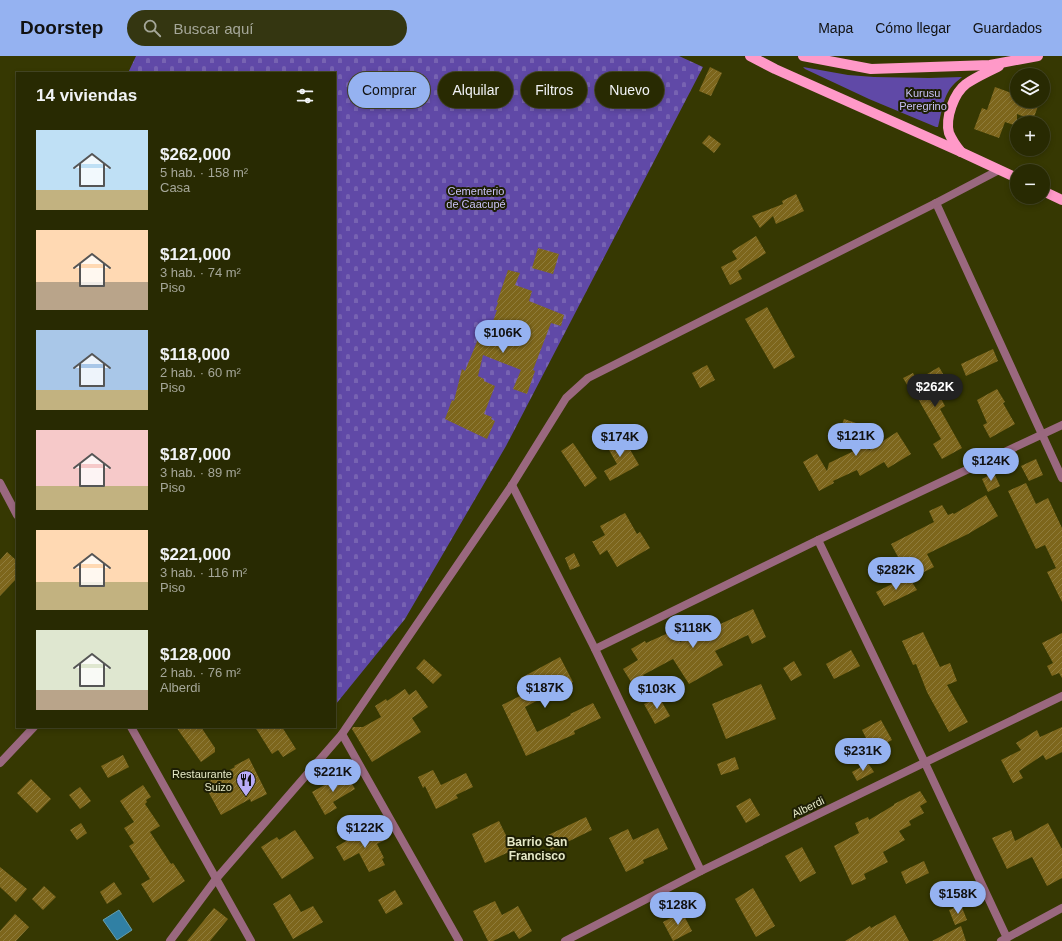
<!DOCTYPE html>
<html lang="es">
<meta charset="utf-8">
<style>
body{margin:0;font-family:Helvetica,sans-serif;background:#343611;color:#f1f3f6;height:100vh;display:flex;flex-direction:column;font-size:15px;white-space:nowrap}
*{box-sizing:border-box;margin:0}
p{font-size:13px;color:#a5a799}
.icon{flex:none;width:22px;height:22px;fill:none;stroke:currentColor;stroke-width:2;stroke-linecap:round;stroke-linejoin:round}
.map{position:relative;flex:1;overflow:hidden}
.panel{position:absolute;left:16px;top:16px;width:320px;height:656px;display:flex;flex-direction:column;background:#282a02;border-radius:0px;box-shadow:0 2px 6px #0003,0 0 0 1px #444624}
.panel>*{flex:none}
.guide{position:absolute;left:348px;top:16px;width:380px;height:36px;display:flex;gap:8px}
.fabs{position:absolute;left:1010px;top:12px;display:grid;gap:8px}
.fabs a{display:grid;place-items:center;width:40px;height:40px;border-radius:50%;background:#282a02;box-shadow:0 2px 6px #0003,0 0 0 1px #444624;font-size:20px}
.price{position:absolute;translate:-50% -34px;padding:0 9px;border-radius:14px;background:#95b2f1;color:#111;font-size:13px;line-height:26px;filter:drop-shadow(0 1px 2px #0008)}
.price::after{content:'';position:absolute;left:50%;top:24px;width:12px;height:9px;margin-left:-6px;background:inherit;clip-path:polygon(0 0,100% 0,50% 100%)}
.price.on{background:#222;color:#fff}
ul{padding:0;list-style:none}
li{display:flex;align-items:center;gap:12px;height:100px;padding:0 20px}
li span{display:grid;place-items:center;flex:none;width:112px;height:80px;border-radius:0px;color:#555}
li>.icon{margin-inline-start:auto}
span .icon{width:48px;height:48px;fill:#fffc;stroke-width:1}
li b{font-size:17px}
h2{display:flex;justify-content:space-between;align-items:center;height:48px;padding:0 20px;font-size:17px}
.pill{padding:0 14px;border-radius:18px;background:#282a02;box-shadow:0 2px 6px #0003,0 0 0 1px #444624;font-size:14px;line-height:36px}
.pill.on{background:#95b2f1;color:#111}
header{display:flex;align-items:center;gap:24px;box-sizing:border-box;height:56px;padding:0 20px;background:#95b2f1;color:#111}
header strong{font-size:19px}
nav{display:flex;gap:22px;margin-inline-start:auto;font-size:14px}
.search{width:280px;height:36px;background:#343611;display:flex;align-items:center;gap:10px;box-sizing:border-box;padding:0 14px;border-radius:22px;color:#a5a799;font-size:15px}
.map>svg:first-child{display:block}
.green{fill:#6049a7}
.cemetery{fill:url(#cemetery-stones)}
.water{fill:#3080a4;stroke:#669fae}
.building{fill:url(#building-hatch)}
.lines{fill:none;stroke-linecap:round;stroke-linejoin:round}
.minor{stroke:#9a687f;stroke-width:8}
.tertiary{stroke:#9a687f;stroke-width:8}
.primary{stroke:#ff99c8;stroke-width:10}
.labels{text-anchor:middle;stroke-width:4;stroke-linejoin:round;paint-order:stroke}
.park-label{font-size:11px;fill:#c8c1f6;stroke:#1d1e04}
.poi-label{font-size:11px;fill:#e5e8c7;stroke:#1d1e04;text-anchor:end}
.street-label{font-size:11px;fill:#e5e8c7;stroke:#1d1e04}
.neighbourhood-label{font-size:12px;font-weight:bold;fill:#e5e8c7;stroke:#1d1e04}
</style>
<header>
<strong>Doorstep</strong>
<div class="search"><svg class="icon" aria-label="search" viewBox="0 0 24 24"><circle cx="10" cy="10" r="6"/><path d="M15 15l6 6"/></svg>Buscar aquí</div>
<nav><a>Mapa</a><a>Cómo llegar</a><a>Guardados</a></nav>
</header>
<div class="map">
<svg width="1062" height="885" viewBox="0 0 1062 885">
<defs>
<pattern id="cemetery-stones" width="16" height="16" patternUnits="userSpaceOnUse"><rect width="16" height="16" fill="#6049a7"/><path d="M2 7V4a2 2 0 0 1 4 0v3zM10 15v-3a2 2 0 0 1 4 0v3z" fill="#7763b2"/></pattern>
<pattern id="building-hatch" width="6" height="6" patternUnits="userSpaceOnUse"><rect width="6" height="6" fill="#7d661c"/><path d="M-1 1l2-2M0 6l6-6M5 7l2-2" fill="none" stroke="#8f7c3c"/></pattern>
</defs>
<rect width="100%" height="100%" fill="#363802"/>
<path class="green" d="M803,11L848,19L874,21L929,22L962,21C960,23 957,25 955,27C943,38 942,56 938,71H936L869,43L805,13Z"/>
<path class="cemetery" d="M136,0H679L703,11L506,390L405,563L336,648L335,647V17H128Z"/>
<path class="water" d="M119,854L132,874L117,884L103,864Z"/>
<g class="building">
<path d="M710,11L722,17L711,40L699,35Z"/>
<path d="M995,31L1017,39V45H1025L1038,50L1033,64L1017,58V70L1005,66L999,82L974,73L982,52L987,54Z"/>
<path d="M709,79L721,88L714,97L702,87Z"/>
<path d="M796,138L804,155L776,168L773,160L760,172L752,160L783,148L782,145Z"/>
<path d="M756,180L766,197L738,215L742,223L730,229L721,211L737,203L732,195Z"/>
<path d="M538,192L559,198L553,218L532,212Z"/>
<path d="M508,214L520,217L515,229L532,235L529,245L564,259L561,270L551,267L533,314L535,315L527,338L513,333L521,314L483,299L478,320L484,323V325L495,330L484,358L492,361L491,363L495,365L487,383L445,363L452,344L454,345L462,313L465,315L483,271L490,274L497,254H495L498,247L497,246Z"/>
<path d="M767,251L795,301L774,313L745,263Z"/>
<path d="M993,293L998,305L966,320L961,308Z"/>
<path d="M707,309L715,324L700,332L692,317Z"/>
<path d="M939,311L949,328L937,335L945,350L940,353L962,392L942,403L933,388L941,383L917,341L915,342L903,322L913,317L917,324Z"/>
<path d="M997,333L1005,346L1003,347L1015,368L990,382L983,369L987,367L977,344Z"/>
<path d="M844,363L856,367L855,370L869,394L897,376L911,398L888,412L884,406L860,420L857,414L833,425L834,427L819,435L803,406L817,398L827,415L829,407L860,392L836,385Z"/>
<path d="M621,378L639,409L610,425L604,415L617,408L605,387Z"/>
<path d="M573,387L597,422L585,431L561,395Z"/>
<path d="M1036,403L1043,419L1029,425L1021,410Z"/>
<path d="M994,417L1000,430L988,436L982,423Z"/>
<path d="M1026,427L1036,448L1048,442L1062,472V546L1047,516L1056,512L1045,489L1036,493L1008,435Z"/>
<path d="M986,439L998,460L968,478L927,498L934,511L910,523L891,488L934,466L929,455L942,449L948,459L953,457L954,458Z"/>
<path d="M625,457L637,478L640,476L650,492L617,511L607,494L600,499L592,485H594L605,479L600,470Z"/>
<path d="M7,496L17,505V522L0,540V504Z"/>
<path d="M574,497L580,510L570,514L565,502Z"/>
<path d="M908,520L917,534L884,550L876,536Z"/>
<path d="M753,553L766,581L752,588L748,579L715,595L723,609L689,628L673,603L643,619L645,622L633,629L623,613L638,604L631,593L645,585L646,587L675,574L680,586L702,575L703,576Z"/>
<path d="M923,576L940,611L950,607L957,625L947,629L968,666L949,676L927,636L916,608L913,609L902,585Z"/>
<path d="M1062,577V622L1059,617L1052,620L1047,610L1053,607L1042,587Z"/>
<path d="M851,594L860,610L834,623L826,608Z"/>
<path d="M560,601L573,626L525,651L537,676L571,659L570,658L593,647L601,662L574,675L575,678L526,700L502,649L528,636L521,622Z"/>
<path d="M424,603L442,619L433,628L416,612Z"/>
<path d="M794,605L802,619L791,625L783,612Z"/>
<path d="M761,628L776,663L726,683L712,648Z"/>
<path d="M405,633L409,639L416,634L428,651L412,662L421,676L372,706L352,673L353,671H363L381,661L375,650L386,643L387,645Z"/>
<path d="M659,641L670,660L655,668L644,648Z"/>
<path d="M881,664L892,684L872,694L862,674Z"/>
<path d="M176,671H201L215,692V696L201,706Z"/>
<path d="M255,671H282L296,693L283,701L278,694L272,698Z"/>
<path d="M1062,671V696L1046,704L1043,699L1019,715L1023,722L1013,727L1001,704L1021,694L1016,687L1037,674L1040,681Z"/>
<path d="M123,699L129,711L108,722L101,710Z"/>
<path d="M735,701L739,713L721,719L717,708Z"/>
<path d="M249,702L267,738L251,746L250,743L221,759L204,728L235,711L234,710Z"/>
<path d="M868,707L874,716L857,725L852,716Z"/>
<path d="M433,714L441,729L466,717L473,731L456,739L458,742L436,753L425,730L423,732L418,721Z"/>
<path d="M346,717L355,733L333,746L337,752L325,759L312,736Z"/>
<path d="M31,723L51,743L37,757L17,737Z"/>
<path d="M143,729L151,741L146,744L147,746L145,748L160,770L150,776L171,808L173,807L185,825L153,847L141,828L150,823L129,790L134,787L124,772L134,766L120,745Z"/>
<path d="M80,731L91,745L80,753L69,739Z"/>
<path d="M920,735L927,746L920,750L924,757L909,765L911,769L899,775L905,784L883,796L888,806L864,818L866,823L852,829L834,790L859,777L855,767L868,761L869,764L894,749V748Z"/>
<path d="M750,742L760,759L746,767L736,750Z"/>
<path d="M586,761L592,774L551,794L544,781Z"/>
<path d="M499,765L513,794L485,807L472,778Z"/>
<path d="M81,767L87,777L77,784L70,774Z"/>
<path d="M1048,767L1062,793V822L1047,830L1032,801L1007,813L992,782L1011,774L1015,785Z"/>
<path d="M375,769L385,784L377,788L384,802L382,803L385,809L369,816L359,797L344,805L336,791L353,781L354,782Z"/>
<path d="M658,772L668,793L643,804L644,807L626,816L609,782L628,773L633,784Z"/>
<path d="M295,774L314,802L282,823L261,791L277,781L279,784Z"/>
<path d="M802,791L816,817L800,826L785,800Z"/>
<path d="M924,805L929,817L906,828L901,816Z"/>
<path d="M0,811L27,833L16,846L0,831Z"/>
<path d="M114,826L122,838L107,848L100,836Z"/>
<path d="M44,830L56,841L43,854L32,843Z"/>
<path d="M753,832L775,870L756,881L735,843Z"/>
<path d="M395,834L403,848L386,858L378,844Z"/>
<path d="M290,838L301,856L313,850L323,866L293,883L273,848Z"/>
<path d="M495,845L502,859L518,850L532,875L519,883L514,875L493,885H488L473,855Z"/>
<path d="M961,849L967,864L955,869L949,854Z"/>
<path d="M214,852L228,863L210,885H187Z"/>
<path d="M682,856L692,875L673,885L663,866Z"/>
<path d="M15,858L29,871L16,885H0V875Z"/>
<path d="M895,859L909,885H845L870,870L871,872Z"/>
<path d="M961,870L966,885H932Z"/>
</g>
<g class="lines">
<g class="minor">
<path d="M936,147L1062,422"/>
<path d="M0,427L17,459"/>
<path d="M512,429L595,593L701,815"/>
<path d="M818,484L925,707L1007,882"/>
<path d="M595,593L818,484L1062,369"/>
<path d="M131,671L251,885"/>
<path d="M342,678L459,885"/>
<path d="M0,707L34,671"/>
<path d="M565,885L701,815L1062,640"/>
<path d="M1001,885L1062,852"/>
</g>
<path class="tertiary" d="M170,885L216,823L342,678L512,429L566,342L588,322L936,147L999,114"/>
<g class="primary">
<path d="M750,0L775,13L961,96L1017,122"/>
<path d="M803,0L871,13L990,9L1038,0"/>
<path d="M961,96C956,90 952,84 949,77C945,62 954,37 966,28C976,21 988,16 999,10"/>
<path d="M1043,135L1062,144"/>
</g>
</g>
<defs>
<g id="restaurant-pin" transform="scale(1)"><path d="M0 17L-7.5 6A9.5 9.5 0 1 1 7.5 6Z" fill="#b8abf7" stroke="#1d1e04"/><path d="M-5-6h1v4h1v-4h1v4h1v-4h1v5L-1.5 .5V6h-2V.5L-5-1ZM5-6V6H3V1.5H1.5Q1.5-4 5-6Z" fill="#111"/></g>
</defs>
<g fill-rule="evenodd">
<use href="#restaurant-pin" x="246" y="724"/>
</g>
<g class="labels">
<g class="park-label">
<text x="923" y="41">Kurusu<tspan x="923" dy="13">Peregrino</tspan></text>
<text x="476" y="139">Cementerio<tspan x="476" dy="13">de Caacupé</tspan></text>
</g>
<g class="poi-label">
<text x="232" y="722">Restaurante<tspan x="232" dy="13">Suizo</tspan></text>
</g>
<g class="street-label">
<text transform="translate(808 751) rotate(-26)" y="4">Alberdi</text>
</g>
<g class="neighbourhood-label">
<text x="537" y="790">Barrio San<tspan x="537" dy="14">Francisco</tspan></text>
</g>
</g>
</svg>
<div class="fabs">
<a><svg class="icon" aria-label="layers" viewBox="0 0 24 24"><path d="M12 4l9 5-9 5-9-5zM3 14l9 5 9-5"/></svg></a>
<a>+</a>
<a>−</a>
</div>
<b class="price" style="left:503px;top:298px">$106K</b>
<b class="price on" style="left:935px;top:352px">$262K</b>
<b class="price" style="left:856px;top:401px">$121K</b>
<b class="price" style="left:620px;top:402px">$174K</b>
<b class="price" style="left:991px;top:426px">$124K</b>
<b class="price" style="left:896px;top:535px">$282K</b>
<b class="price" style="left:693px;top:593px">$118K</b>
<b class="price" style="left:545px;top:653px">$187K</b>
<b class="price" style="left:657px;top:654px">$103K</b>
<b class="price" style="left:863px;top:716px">$231K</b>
<b class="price" style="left:333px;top:737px">$221K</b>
<b class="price" style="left:365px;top:793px">$122K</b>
<b class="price" style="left:958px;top:859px">$158K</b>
<b class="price" style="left:678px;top:870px">$128K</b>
<div class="guide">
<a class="pill on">Comprar</a>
<a class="pill">Alquilar</a>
<a class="pill">Filtros</a>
<a class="pill">Nuevo</a>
</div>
<section class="panel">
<h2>14 viviendas<svg class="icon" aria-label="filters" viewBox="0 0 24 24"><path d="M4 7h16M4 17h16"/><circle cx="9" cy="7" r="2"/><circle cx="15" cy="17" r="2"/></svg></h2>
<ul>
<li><span style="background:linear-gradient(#bfe0f5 75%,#c2b280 0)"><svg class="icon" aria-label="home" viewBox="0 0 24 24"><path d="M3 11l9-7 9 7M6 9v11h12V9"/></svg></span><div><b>$262,000</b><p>5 hab. · 158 m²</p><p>Casa</p></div></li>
<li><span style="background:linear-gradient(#ffd9b3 65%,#b9a48a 0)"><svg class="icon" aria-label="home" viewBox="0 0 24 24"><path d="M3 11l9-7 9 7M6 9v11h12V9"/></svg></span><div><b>$121,000</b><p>3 hab. · 74 m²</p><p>Piso</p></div></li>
<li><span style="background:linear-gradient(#a9c7e8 75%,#c2b280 0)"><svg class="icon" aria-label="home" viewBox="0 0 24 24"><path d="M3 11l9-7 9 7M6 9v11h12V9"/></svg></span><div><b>$118,000</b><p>2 hab. · 60 m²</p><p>Piso</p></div></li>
<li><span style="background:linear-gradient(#f6c9c9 70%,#c2b280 0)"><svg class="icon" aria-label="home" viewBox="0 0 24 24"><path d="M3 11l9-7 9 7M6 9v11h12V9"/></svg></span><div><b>$187,000</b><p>3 hab. · 89 m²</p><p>Piso</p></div></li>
<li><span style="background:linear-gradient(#ffd9b3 65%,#c2b280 0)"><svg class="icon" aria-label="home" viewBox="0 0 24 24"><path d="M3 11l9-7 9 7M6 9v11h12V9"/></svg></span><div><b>$221,000</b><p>3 hab. · 116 m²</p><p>Piso</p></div></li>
<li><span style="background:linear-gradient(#dfe7d0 75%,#b9a48a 0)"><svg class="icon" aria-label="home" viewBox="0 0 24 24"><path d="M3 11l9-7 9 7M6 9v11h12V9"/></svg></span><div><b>$128,000</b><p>2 hab. · 76 m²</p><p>Alberdi</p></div></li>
</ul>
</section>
</div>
